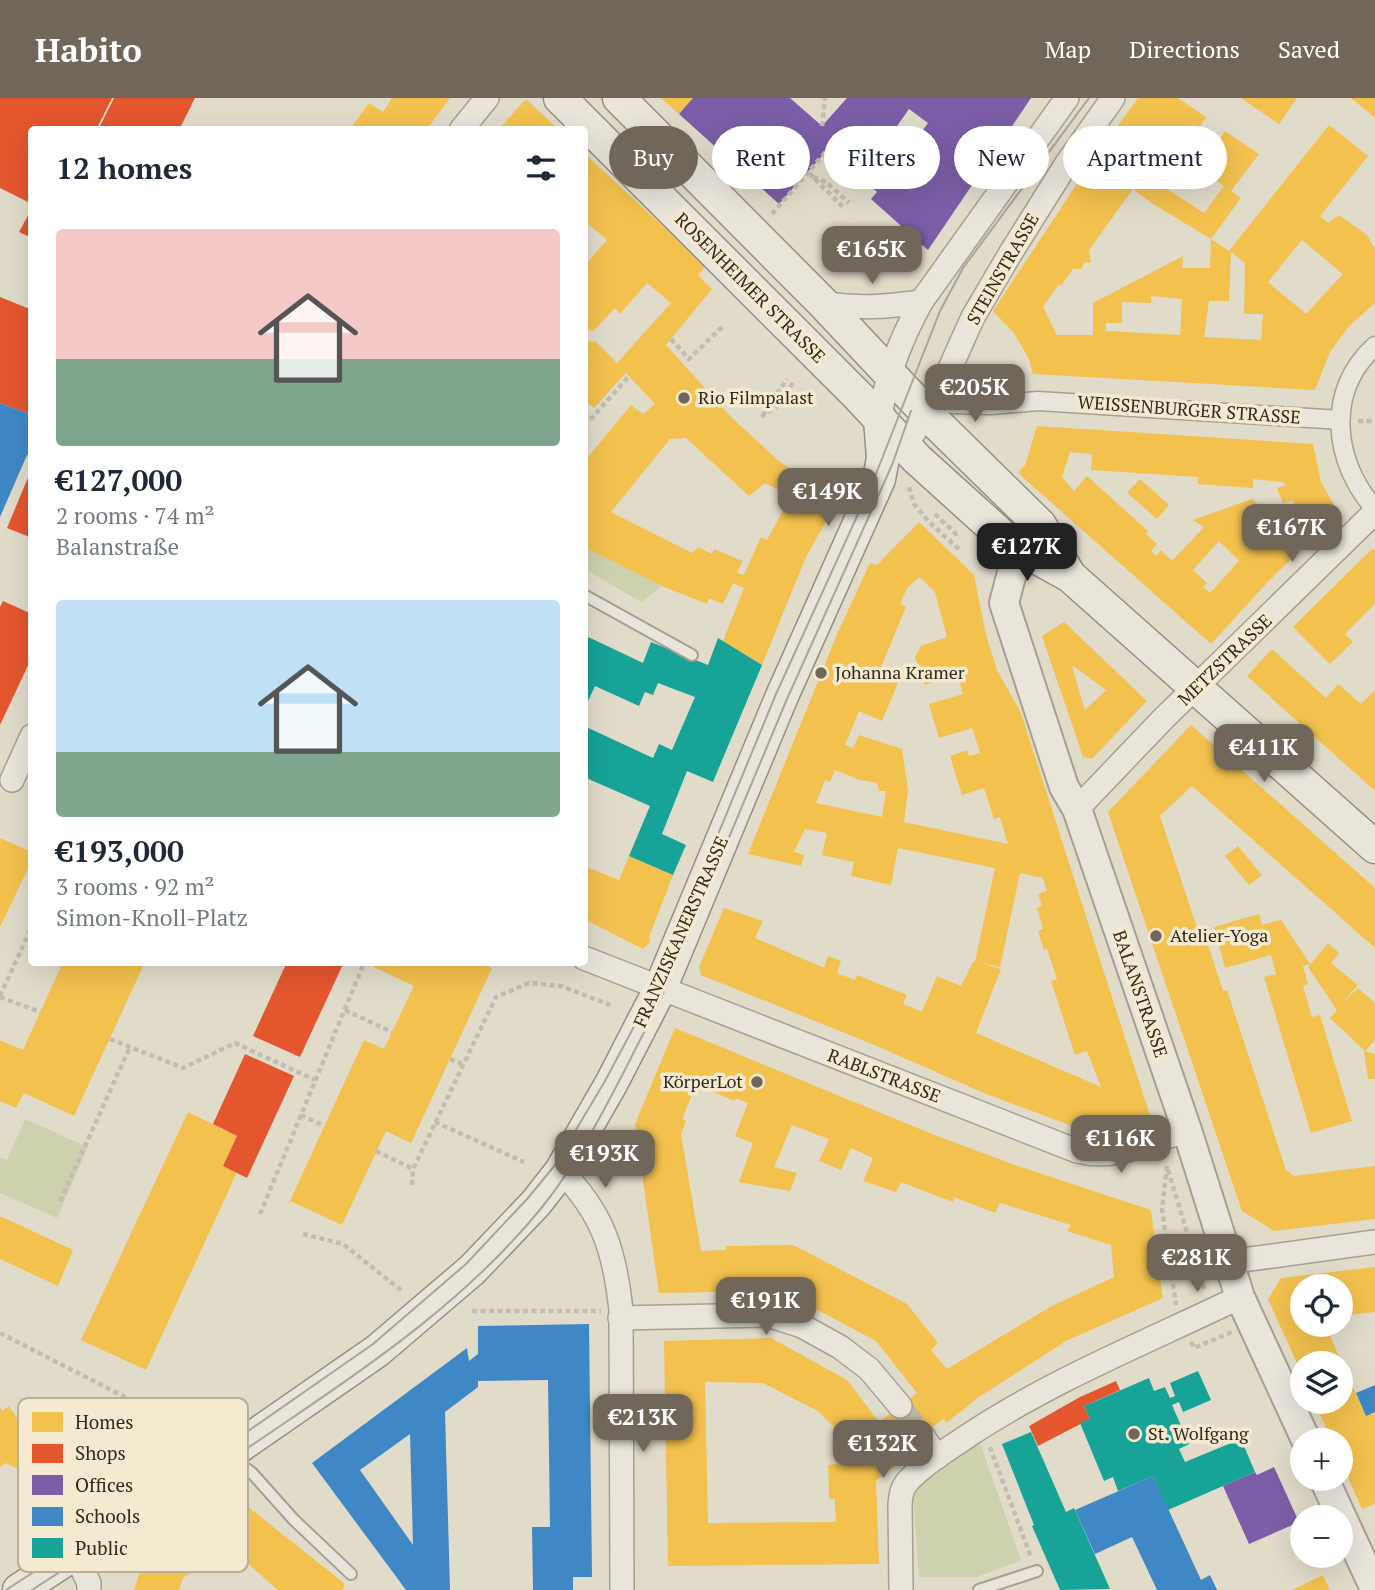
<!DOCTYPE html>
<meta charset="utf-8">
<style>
body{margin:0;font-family:"PT Serif",serif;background:#f2f2f3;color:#1f2937;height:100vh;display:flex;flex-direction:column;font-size:26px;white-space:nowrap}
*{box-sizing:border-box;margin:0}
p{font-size:23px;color:#747a83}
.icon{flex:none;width:38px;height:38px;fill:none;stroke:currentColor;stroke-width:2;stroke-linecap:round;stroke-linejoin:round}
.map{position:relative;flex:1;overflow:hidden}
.side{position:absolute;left:28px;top:28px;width:560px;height:840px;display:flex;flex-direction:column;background:#fff;border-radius:7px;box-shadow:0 7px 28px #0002}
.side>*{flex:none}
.banner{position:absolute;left:609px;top:28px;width:660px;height:63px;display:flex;gap:14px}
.tools{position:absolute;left:1290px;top:1176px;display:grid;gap:14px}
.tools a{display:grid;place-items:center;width:63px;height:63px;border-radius:50%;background:#fff;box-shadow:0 7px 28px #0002;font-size:35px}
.price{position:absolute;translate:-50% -60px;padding:0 16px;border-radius:14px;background:#70675a;color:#fff;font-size:23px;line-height:46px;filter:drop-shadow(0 2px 4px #0008)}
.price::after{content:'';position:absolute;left:50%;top:42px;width:21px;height:16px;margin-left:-10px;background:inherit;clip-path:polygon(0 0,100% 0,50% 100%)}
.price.selected{background:#222;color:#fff}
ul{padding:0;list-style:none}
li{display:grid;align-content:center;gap:14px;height:371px;padding:0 28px}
li span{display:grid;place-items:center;height:217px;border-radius:7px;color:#555}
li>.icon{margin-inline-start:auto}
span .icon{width:126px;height:126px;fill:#fffc;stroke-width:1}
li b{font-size:30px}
h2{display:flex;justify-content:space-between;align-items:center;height:84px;padding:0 28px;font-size:30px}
.chip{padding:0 24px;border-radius:32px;background:#fff;box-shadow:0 7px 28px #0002;font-size:24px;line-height:63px}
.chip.selected{background:#70675a;color:#fff}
header{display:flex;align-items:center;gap:42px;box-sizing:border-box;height:98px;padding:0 35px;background:#70675a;color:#fff}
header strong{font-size:33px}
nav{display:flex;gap:38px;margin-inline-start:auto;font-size:24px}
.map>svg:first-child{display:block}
.green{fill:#ced1ad}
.homes{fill:#f2c14e;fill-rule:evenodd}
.shops{fill:#e4572e}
.offices{fill:#7b5ea7;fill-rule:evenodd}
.schools{fill:#3f88c5;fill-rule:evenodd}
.public{fill:#17a398}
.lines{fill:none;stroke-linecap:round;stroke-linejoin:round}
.minor-tunnel{stroke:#beb7a7;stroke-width:23;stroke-dasharray:23 11;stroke-linecap:butt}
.service-casing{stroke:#a6a093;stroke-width:14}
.pedestrian-casing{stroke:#a6a093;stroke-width:21}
.minor-casing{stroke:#a6a093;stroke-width:26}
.tertiary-casing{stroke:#a6a093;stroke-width:32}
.secondary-casing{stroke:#958f83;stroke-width:35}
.path{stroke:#c2bcb2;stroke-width:4.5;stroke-dasharray:5 3.5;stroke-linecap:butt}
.service{stroke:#e9e5db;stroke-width:10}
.pedestrian{stroke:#e9e5db;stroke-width:18}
.minor{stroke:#e9e5db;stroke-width:23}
.tertiary{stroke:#e9e5db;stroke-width:28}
.secondary{stroke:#e9e5db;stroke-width:32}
.tram{stroke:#a8a59c;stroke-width:2}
.poi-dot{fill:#70675a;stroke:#f3eacf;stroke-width:2.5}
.labels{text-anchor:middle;stroke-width:7;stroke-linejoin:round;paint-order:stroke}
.street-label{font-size:18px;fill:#33281d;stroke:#f3eacf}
.poi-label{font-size:18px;fill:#33281d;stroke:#f3eacf;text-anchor:start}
.key{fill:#f3eacf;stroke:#b9b09a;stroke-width:2}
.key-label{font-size:19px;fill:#33281d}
</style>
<header>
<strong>Habito</strong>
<nav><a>Map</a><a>Directions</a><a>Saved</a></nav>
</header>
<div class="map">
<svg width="1375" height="1492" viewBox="0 0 1375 1492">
<rect width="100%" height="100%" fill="#e1dbca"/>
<g class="green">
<path d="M585,449L662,488L641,504L585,471Z"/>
<path d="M25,1021L88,1049L57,1120L0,1095V1059L7,1062Z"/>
<path d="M979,1342L1021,1462L977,1479H919L913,1395L948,1363Z"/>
</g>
<g class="homes">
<path d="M392,0H450L426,32H360L353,27L369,5L383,14Z"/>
<path d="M661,0H693L679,16Z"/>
<path d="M1138,0H1178L1206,19L1182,57L1160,42L1138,72L1204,115L1224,88L1200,71L1225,33L1259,56L1231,93L1241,100L1211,141L1153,106L1133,91L1089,152L1091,165L1085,164L1081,171H1073L1061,188L1059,186L1043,209L1057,237H1093V205L1183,158L1182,170H1210L1211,141L1229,153L1329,27L1368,58L1320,118L1328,125L1339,117L1367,137L1375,151V205L1350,227L1330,254L1315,292L1033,276L1029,261L1014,235L993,213L1092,63ZM1302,142L1343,176L1306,216L1268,184ZM1231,154L1245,165L1244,216H1263L1261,242L1204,239L1209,203H1229ZM1151,198L1182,201L1180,237L1106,233V225H1122V204L1151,205Z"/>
<path d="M1241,0H1297L1279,26Z"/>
<path d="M1351,0H1375V20Z"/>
<path d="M526,1L559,32H498Z"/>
<path d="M584,55L706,168L698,177L712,191L666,247L731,319L780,364L800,377L803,373L843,393L806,459L762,567L723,543L744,490L733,485L723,506L709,500L707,506L662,488L584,449V364L631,307L643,316L655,306L626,275L594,310L584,302V266L592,272L584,264V238L589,244L595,243L617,265L671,205L647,185L620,216L615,210L592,234L590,231L584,238V168L607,142L584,122ZM686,340L749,398L765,385L791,398L767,442L761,439L744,477L737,475L743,463L714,451L712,456L698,449L692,455L611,414L670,341Z"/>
<path d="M855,160L864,164L859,174L850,169Z"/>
<path d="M1037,328L1313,346L1321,384L1338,414L1265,487L1211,546L1018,375L1025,367ZM1070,354L1092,356L1091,372L1198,379V386L1253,390V381L1282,384L1286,387L1277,390L1283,405L1293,402L1295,407L1277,428L1269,421H1275L1252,401L1193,422L1204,429L1172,463L1161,452L1156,458L1151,453L1157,446L1146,436L1148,433L1087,378L1074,393L1062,379ZM1219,443L1239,463L1210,495L1203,489L1207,485L1193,472Z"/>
<path d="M1140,381L1169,407L1157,421L1127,395Z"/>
<path d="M919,424L974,477L986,537L997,572L1021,615L1152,1024L1104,1040L984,995L872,946L701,877L699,869L724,810L763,823L755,840L824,870L828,858L841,863L837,875L855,882L857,877L907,897L903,906L922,914L937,878L961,888L973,864H975L995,770L898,750L891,787L851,778L854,764L822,757L827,735L805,731L794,754L804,757L801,768L748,756L838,534L870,465L877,467ZM920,479L935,494L947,539L921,548L915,559L925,587L957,576L963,596L929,606L939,640L972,630L980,655L969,658L967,652L950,658L962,697L984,690L994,721L1000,719L1008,746L904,724L908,692L902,651L859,637L853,650L845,647L859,613L882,623L898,585L878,576L906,509L900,506L907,490ZM835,672L860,682L877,685L879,693H886L882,719L816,705L825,682L830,684ZM1020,775L1043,780L1047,793L1038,796L1042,808L1037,810L1043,831L1038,833L1044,852L1047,851L1057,881L1051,883L1075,957L1087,953L1101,989L976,935L1001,871L978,864L1000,869Z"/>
<path d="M1372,451L1375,452V506L1345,536L1353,544L1330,566L1293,529Z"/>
<path d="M1064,524L1147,603L1092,661L1083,659L1042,538ZM1072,567L1106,592L1085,612L1079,593Z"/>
<path d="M1272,551L1326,600L1338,586L1361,606L1375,592V693L1247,578Z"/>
<path d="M1191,627L1375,790V850L1192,688L1160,718L1202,845L1207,844L1223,893L1227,892L1286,1072L1294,1078L1375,1068V1121L1274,1133L1242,1113L1108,714Z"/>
<path d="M0,740L32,754V762L0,829Z"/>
<path d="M1238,748L1262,777L1249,787L1225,758Z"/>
<path d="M629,758L673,777L649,839L650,844L643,851L584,821V768L619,782Z"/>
<path d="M1259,816L1262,827L1281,822L1310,866L1303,868L1308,886L1303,888L1312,919L1320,917L1352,1023L1311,1035L1264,879L1276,876L1271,857L1225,870L1214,829Z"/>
<path d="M1328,845L1339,855L1331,865L1358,887L1340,907L1358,890L1375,905V942L1365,953L1330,920L1337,912L1308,869Z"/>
<path d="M63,864H145L74,1018L24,995L16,1010L0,1003V942L23,952Z"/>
<path d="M363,864H481L492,870L411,1045L386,1033L342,1127L290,1103L364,942L384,951L414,888Z"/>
<path d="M675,930L932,1036L1015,1067L1151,1112L1163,1200L1066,1243L979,1299L946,1325L944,1320L905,1351L909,1357L876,1383L879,1466L668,1468L664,1243L771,1240L847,1282L879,1324L917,1295L876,1243L782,1193L659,1195L635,1026ZM696,987L735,1003L736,1000L748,1005L735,1038L753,1045L739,1084L790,1093L797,1075L774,1069L792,1027L829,1041L819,1063L841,1072L851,1050L873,1060L863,1083L896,1094L901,1084L953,1104L954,1099L995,1115L1000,1105L1071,1127L1067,1133L1111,1147L1114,1179L1050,1209L947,1271L931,1252L938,1245L907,1206L793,1147L726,1148V1152L701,1153L681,1036L686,1023L682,1021ZM705,1284L763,1285L818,1313L858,1353L843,1365L828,1367L829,1401H835L836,1424L708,1425Z"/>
<path d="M1364,953L1375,956V981H1368Z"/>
<path d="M188,1014L237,1038L223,1068L237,1074L146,1272L81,1242Z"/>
<path d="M0,1118L73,1152L58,1188L0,1161Z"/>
<path d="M1375,1169V1214L1340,1218V1188H1302V1227H1325L1366,1318L1374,1314L1375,1318V1406L1362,1411L1340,1362V1342H1332L1314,1304H1340V1265H1302V1276L1268,1201L1281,1180Z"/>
<path d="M9,1308L25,1332L38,1325L96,1353L83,1380L75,1377L66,1395L6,1365L0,1369V1309L2,1313Z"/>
<path d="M232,1396L345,1486L342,1492H278L229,1449L183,1480L179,1492H134L149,1446Z"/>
<path d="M1323,1477L1330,1492H1292Z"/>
</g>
<g class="shops">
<path d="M0,0H112L96,32H32V106L0,90Z"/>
<path d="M114,0H195L179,32H98Z"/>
<path d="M32,110V140L19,134Z"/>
<path d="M0,199L32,212V317L0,305Z"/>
<path d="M32,370V440L7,430Z"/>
<path d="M3,503L32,516V559L0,627V509Z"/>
<path d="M287,864H344L300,959L253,938Z"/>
<path d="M245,956L294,978L247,1080L223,1068L237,1038L213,1026Z"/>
<path d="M1116,1283L1120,1292L1084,1308L1090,1321L1038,1348L1029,1328L1080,1299Z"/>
</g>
<g class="offices">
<path d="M693,0H790L822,28L847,0H1031L928,152L871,101L877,94L829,50L779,106L679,16ZM909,11L928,25L896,71L878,55Z"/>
<path d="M1274,1369L1299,1424L1249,1446L1223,1388L1255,1374L1257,1377Z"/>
</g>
<g class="schools">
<path d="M0,305L32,317V359L27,357L0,419Z"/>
<path d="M589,1226L592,1479H573V1492H533L532,1429H550L548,1282L478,1283V1289L445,1314L450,1492H406L312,1365L467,1250L469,1263L478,1256V1228ZM410,1336L413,1447L360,1372Z"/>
<path d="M1375,1287V1314L1366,1318L1356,1295Z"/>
<path d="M1153,1378L1201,1482L1210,1477L1217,1492H1157L1132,1439L1095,1456L1075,1412Z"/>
</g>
<g class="public">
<path d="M584,537L643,565L651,544L708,567L718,540L762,567L713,684L687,673L662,736L686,747L673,777L629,758L650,708L584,679V628L653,660L659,646L672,652L695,599L658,585L653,597L645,594L639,608L595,588L584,612Z"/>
<path d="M1198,1273L1211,1302L1183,1314L1179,1304L1172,1307L1189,1346L1179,1351L1185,1364L1241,1341L1255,1374L1168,1412L1153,1378L1118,1393L1113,1379L1104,1383L1080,1325L1090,1321L1084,1308L1149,1280L1154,1293L1165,1289L1170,1300L1175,1298L1170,1285Z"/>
<path d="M1031,1334L1066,1414L1074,1410L1110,1491L1060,1492L1032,1428L1034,1427L1002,1346Z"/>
</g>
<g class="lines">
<path class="minor-tunnel" d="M900,1308L922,1337"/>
<g class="service-casing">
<g id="service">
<path d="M584,497L692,557"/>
<path d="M229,1358L252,1375L294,1422L351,1476"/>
<path d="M979,1492L1037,1473"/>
</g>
</g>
<g class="pedestrian-casing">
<g id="pedestrian">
<path d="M1375,248C1325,293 1333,364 1375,411"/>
<path d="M951,306L991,307L1038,303L1340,322"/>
</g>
</g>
<g class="minor-casing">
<g id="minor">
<path d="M461,32L487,0"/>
<path d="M823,205C860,211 884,209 921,204"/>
<path d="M880,321C885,279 901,241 921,204L1067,0"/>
<path d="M905,348L937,299L973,219L1010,156L1067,65L1113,0"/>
<path d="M12,682L32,638"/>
<path d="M1077,711L1164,620L1375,414"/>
<path d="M584,860L1077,1053C1116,1063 1150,1044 1187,1032"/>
<path d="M561,1073C603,1115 615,1154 621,1213L622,1492"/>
<path d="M1228,1164L1375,1144"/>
<path d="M620,1220L768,1217L802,1228L840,1249L869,1271L900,1308"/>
<path d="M922,1337L937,1359"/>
<path d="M75,1456L89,1485V1492"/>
<path d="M901,1492L900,1406C901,1396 902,1389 909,1382C926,1364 949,1351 969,1337C1054,1281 1149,1243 1240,1199"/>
</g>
</g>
<g class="tertiary-casing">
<g id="tertiary">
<path d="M1010,445L1015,463L1004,505L1064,689L1077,711L1187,1032L1240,1199L1306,1342"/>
<path d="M1324,1381L1375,1491"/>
</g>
</g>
<g class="secondary-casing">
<g id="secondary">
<path d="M560,0L859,299L917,361L1010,445L1070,478"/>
<path d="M619,0L823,205L935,324L1040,427L1070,478L1375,749"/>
<path d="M19,1492L227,1357L377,1253L472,1172L536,1105L561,1073L611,986L660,891L782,598L879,381L883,360L880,321"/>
</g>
</g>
<g class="path">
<path d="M822,28L825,0"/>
<path d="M809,75L844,110"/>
<path d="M813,79L826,84L849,105"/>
<path d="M772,116L829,50"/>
<path d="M857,167L862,157L885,147L918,170"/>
<path d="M671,241L689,261L724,227"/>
<path d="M584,317L590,322L629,278"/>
<path d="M763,317L787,281"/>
<path d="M761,319L776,309L793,285"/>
<path d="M1358,323H1375"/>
<path d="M584,329L590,322"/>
<path d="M909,389L914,406L929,424L960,452"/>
<path d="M935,416L956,436L960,435"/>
<path d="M0,898L32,828"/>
<path d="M0,899L40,914"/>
<path d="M345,912L392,934"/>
<path d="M110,941L183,970L235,945L315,982"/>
<path d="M450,961L462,966"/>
<path d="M301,1017L324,1028"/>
<path d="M435,1024L524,1064"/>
<path d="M376,1053L413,1071"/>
<path d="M1167,1068L1162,1112L1176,1207"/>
<path d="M1168,1072L1205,1194"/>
<path d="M412,1087L413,1071L496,899L529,885L561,888L613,908"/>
<path d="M60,1103L130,949"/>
<path d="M260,1116L364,865"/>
<path d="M303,1136L343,1146L402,1193"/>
<path d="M472,1213H601"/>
<path d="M0,1235L205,1340"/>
<path d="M1191,1244L1194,1250L1232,1234"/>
<path d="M990,1349L1031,1459"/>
</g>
<use href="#service" class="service"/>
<use href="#pedestrian" class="pedestrian"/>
<use href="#minor" class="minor"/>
<use href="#tertiary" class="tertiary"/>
<use href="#secondary" class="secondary"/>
<g class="tram">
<path d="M681,854L787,601L892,367L911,313"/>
<path d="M6,1492L221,1352L373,1246L466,1166L528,1100L555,1067L605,983L655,889L776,596L874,381L940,213L963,170L1089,0"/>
<path d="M32,1492C118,1436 204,1380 289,1322C381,1260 473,1195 543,1108C578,1064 604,1012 630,962C642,937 657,912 667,886"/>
</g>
</g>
<g class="poi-dot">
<circle cx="684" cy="300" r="7"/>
<circle cx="821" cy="575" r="7"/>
<circle cx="1156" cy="838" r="7"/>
<circle cx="757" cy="984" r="7"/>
<circle cx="1134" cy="1336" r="7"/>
</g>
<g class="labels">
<g class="street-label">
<text transform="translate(1003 171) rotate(-60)" y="6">STEINSTRASSE</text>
<text transform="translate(750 190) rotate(45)" y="6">ROSENHEIMER STRASSE</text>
<text transform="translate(1189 312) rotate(4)" y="6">WEISSENBURGER STRASSE</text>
<text transform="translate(1225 562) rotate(-44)" y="6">METZSTRASSE</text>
<text transform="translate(681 834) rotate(-66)" y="6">FRANZISKANERSTRASSE</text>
<text transform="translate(1140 896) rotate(71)" y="6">BALANSTRASSE</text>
<text transform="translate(884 978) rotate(21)" y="6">RABLSTRASSE</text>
</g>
<g class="poi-label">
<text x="698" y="306">Rio Filmpalast</text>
<text x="835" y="581">Johanna Kramer</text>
<text x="1170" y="844">Atelier-Yoga</text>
<text x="743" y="990" text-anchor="end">KörperLot</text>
<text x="1148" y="1342">St. Wolfgang</text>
</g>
</g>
<rect x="18" y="1300" width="230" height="174" rx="10" class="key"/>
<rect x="32" y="1314" width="31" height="20" fill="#f2c14e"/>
<rect x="32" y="1346" width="31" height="19" fill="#e4572e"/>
<rect x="32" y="1377" width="31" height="20" fill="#7b5ea7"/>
<rect x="32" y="1409" width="31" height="19" fill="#3f88c5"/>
<rect x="32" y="1440" width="31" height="20" fill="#17a398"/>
<g class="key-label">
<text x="75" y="1331">Homes</text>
<text x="75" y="1362">Shops</text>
<text x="75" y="1394">Offices</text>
<text x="75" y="1425">Schools</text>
<text x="75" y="1457">Public</text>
</g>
</svg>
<div class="tools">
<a><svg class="icon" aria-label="locate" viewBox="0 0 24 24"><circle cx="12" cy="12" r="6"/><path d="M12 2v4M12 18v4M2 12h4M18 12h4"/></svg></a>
<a><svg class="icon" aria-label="layers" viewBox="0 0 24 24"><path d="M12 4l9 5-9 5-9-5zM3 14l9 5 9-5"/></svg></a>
<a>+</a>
<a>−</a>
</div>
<b class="price" style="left:872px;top:188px">€165K</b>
<b class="price" style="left:975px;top:326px">€205K</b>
<b class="price" style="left:828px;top:430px">€149K</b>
<b class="price" style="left:1292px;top:466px">€167K</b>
<b class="price selected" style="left:1027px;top:485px">€127K</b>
<b class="price" style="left:1264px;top:686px">€411K</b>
<b class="price" style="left:1121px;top:1077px">€116K</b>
<b class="price" style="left:605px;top:1092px">€193K</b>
<b class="price" style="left:1197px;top:1196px">€281K</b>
<b class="price" style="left:766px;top:1239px">€191K</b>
<b class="price" style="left:643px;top:1356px">€213K</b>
<b class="price" style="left:883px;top:1382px">€132K</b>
<div class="banner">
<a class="chip selected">Buy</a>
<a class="chip">Rent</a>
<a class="chip">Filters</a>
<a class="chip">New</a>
<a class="chip">Apartment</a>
</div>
<section class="side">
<h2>12 homes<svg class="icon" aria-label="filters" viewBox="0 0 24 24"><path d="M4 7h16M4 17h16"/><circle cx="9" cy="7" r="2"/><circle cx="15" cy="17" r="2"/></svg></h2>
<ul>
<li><span style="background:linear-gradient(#f6c9c9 60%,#7fa58c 0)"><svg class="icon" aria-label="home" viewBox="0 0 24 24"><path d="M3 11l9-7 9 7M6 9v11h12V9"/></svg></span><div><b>€127,000</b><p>2 rooms · 74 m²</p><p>Balanstraße</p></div></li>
<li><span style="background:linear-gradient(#bfe0f5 70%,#7fa58c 0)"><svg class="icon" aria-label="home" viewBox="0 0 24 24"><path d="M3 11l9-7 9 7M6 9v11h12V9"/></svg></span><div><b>€193,000</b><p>3 rooms · 92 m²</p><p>Simon-Knoll-Platz</p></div></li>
</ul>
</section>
</div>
